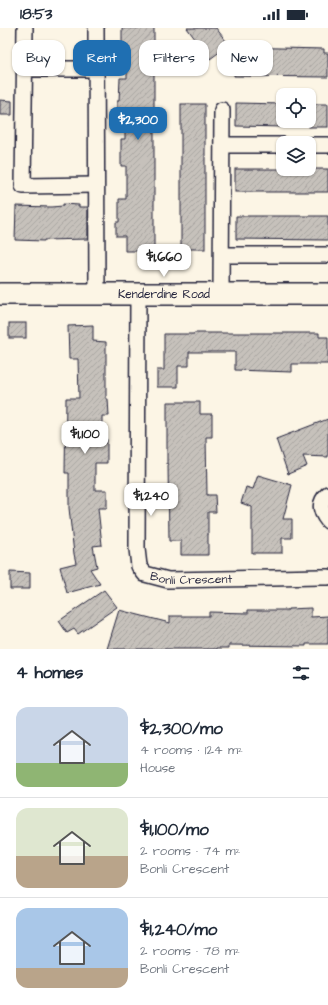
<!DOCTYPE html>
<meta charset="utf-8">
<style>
body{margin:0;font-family:"Architects Daughter",sans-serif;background:#f6f6f7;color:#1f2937;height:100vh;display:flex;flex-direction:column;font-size:15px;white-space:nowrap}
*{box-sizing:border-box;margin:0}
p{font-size:13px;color:#747a83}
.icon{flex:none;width:22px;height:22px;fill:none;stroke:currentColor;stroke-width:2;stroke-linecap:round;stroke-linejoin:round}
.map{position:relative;height:621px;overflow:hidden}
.drawer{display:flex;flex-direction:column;background:#fff;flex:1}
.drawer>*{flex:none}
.guide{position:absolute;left:12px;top:12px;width:304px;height:36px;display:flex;gap:8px}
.fabs{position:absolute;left:276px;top:60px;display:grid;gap:8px}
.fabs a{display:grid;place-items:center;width:40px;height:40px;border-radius:8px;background:#fff;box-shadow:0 1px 3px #0004;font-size:20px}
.price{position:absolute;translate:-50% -34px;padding:0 9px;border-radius:8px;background:#fff;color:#222;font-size:13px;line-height:26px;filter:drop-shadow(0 1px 2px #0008)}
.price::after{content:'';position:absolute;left:50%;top:24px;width:12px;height:9px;margin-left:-6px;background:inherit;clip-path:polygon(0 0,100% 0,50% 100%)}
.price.selected{background:#1f6fb2;color:#fff}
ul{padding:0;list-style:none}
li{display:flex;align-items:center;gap:12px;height:100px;padding:0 16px}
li+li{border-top:1px solid #e0e1e3}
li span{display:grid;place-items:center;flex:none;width:112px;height:80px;border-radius:12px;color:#555}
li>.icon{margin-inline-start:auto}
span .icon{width:48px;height:48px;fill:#fffc;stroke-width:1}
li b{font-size:17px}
h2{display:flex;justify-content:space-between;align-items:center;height:48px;padding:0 16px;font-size:17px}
.chip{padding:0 14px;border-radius:12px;background:#fff;box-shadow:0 1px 3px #0004;font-size:14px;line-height:36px}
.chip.selected{background:#1f6fb2;color:#fff}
.status{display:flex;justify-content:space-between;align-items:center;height:28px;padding:0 20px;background:#fff;direction:ltr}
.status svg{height:11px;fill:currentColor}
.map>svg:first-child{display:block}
.building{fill:url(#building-hatch);stroke:#22223b}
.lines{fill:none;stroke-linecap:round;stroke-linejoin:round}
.street-casing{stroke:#22223b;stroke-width:18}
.secondary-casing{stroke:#22223b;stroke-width:24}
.street{stroke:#fcf5e5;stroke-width:15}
.secondary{stroke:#fcf5e5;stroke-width:21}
.labels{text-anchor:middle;stroke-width:3;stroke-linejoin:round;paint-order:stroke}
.street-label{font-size:12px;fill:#22223b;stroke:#fcf5e5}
</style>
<div class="status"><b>18:53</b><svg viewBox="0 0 49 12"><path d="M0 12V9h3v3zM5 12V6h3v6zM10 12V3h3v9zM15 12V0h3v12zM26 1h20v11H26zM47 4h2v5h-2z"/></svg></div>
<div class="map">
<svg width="328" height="621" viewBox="0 0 328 621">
<defs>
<pattern id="building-hatch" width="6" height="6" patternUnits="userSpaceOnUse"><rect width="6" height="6" fill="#c6c1bb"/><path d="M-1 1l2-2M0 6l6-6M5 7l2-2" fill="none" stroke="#aaa6a2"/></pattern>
</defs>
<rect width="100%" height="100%" fill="#fcf5e5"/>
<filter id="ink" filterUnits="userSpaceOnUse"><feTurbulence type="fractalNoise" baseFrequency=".025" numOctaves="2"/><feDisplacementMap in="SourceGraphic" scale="8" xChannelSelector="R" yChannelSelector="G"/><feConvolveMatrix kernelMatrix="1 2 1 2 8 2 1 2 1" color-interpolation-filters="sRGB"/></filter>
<g filter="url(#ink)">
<g class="building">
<path d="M122,0H154V223H125V208H116V194H119V171H126V138H121V111H125V88H117V73H119L120,50H127V18L122,17Z"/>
<path d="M187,0H216L229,17L210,31Z"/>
<path d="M235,19L324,21V25H328V49L234,48Z"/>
<path d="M0,72L12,73V87H0Z"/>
<path d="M236,75L283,76V99L236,98Z"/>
<rect x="181" y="76" width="24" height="145"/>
<rect x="309" y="76" width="19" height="23"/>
<rect x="235" y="141" width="93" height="23"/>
<path d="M63,176L79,177V179H88V211L44,212V213L15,212L16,178L51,179L63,178Z"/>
<path d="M236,188H328V212L236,211Z"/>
<rect x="9" y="295" width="17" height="15"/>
<path d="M93,297V313L106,314V371H108L109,388H102V411H107V435H95V462H107V480H98L102,517L93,518L97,539L90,541L100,556L67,565L60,539L76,535L74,526L69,480V445H65L66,370H79L78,331H69L68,298Z"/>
<path d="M194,305H319V309H328V336H292V344L235,342V324H189V338H178V359H157V342H164V306H194Z"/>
<path d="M167,374H200V386H212V409H206L207,467H215L216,484H208V527H181V513H169L168,436H167Z"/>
<path d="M328,391V429L303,428L307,438L288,446L276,411Z"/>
<path d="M258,447L292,457L283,491H292V510H282V525H252V479L241,475L246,459L253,461Z"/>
<path d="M10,544L30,545V561H10Z"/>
<path d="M104,562L117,579L78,606L74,601L67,605L59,593Z"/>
<path d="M311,580V589L328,588V616H306V618L229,617V620H217V621H107L119,582L170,595V588H209V584L248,585V582H288V581Z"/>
</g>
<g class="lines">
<g class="street-casing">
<g id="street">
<path d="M25,0L23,158L96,157"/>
<path d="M96,0L97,266"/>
<path d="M24,41H96"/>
<path d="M222,117H283"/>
<path d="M309,117H328"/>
<path d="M222,227H328"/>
<path id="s1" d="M138,266L137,521L139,538L145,546L168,552L320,549H328"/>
<path d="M221,266L222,82"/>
<path d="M328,466C318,475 320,483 328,493"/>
</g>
</g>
<g class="secondary-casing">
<g id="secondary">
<path id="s2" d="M0,266H328"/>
</g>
</g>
<use href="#street" class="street"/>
<use href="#secondary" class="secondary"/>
</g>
</g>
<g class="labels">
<g class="street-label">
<text dy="4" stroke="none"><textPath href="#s2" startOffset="164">Kenderdine Road</textPath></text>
<text dy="4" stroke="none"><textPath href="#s1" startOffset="329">Bonli Crescent</textPath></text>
</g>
</g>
</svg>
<div class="fabs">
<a><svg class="icon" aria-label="locate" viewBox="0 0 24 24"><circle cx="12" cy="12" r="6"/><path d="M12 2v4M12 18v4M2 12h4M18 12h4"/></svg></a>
<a><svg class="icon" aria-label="layers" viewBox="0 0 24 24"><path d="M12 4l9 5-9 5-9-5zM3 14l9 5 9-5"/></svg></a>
</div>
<b class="price selected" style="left:138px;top:113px">$2,300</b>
<b class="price" style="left:164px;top:250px">$1,660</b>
<b class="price" style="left:85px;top:427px">$1,100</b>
<b class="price" style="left:151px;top:489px">$1,240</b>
<div class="guide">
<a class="chip">Buy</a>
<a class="chip selected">Rent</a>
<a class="chip">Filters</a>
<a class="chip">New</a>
</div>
</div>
<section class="drawer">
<h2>4 homes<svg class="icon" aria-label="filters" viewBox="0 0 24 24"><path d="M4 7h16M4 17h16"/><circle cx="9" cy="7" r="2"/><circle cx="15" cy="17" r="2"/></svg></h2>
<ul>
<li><span style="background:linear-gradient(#c9d6e8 70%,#8fb573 0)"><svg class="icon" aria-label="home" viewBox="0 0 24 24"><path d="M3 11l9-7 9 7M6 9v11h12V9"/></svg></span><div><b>$2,300/mo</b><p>4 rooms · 124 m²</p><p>House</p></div></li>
<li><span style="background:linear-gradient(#dfe7d0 60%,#b9a48a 0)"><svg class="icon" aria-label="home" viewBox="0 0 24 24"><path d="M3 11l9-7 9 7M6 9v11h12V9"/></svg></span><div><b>$1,100/mo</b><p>2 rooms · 74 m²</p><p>Bonli Crescent</p></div></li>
<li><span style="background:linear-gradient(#a9c7e8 75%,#b9a48a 0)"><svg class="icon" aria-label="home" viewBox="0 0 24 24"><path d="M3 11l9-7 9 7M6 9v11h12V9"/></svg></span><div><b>$1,240/mo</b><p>2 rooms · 78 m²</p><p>Bonli Crescent</p></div></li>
</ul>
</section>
